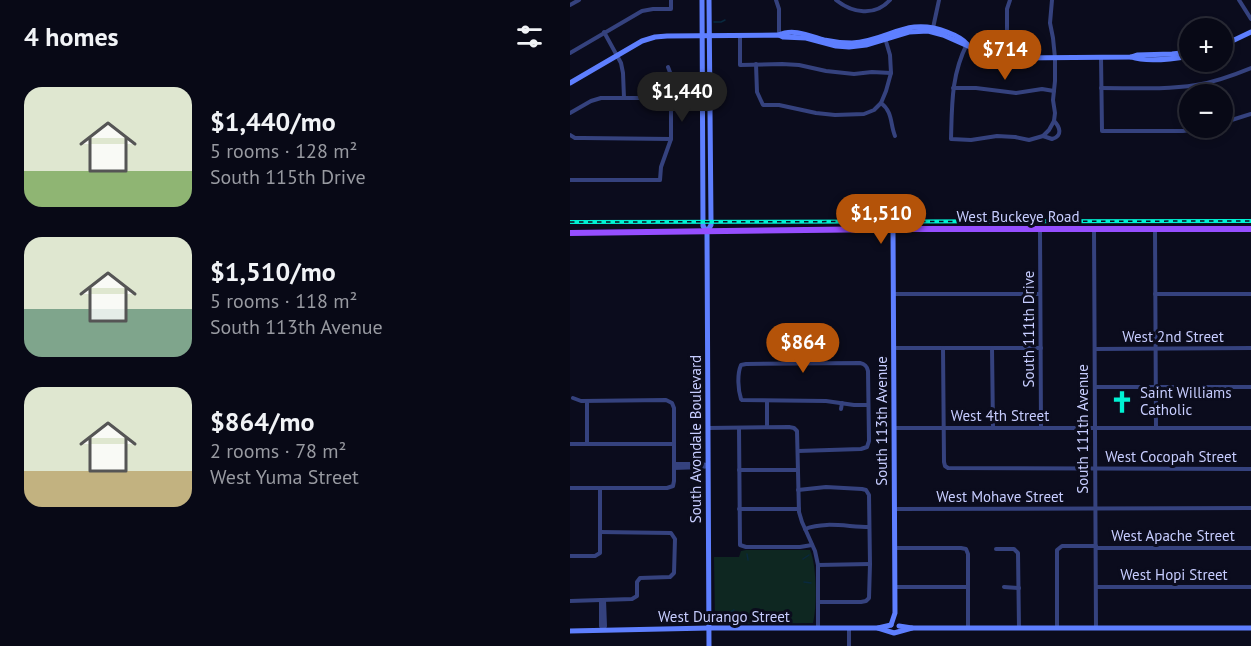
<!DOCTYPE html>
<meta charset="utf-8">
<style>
body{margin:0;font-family:"PT Sans",sans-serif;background:#11121f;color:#f1f3f6;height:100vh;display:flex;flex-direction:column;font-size:22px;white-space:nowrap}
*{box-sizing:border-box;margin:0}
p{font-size:20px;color:#989aa1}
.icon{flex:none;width:33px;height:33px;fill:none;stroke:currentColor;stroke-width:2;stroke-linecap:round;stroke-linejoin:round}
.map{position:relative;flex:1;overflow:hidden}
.side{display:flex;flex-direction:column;background:#080916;width:570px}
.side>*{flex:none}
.fabs{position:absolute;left:609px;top:18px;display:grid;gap:12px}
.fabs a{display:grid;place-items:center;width:54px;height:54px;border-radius:50%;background:#080916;box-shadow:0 3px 9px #0003,0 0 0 2px #292a35;font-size:30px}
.price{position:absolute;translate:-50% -51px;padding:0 14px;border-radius:21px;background:#b45309;color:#fff;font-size:20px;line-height:39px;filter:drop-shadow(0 2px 3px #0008)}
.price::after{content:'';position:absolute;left:50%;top:36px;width:18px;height:14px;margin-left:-9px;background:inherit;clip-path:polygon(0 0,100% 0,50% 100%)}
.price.selected{background:#222;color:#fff}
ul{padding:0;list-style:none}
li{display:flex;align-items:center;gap:18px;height:150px;padding:0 24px}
li span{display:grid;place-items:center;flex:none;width:168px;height:120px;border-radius:18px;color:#555}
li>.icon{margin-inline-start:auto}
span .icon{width:72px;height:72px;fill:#fffc;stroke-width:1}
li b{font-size:26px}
h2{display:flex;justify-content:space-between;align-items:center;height:72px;padding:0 24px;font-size:26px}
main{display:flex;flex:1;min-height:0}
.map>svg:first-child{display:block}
.green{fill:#0e2721}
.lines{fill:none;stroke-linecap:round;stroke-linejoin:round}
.stream{stroke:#09293e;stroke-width:1.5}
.street{stroke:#35427e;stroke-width:4}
.secondary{stroke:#5e7fff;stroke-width:5}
.primary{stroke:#954eff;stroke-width:6}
.rail-casing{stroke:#00f2d3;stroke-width:4}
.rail{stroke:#0b0c1d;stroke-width:1.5;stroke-dasharray:4.5;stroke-linecap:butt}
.labels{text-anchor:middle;stroke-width:6;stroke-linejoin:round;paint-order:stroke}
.street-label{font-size:15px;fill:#c7cdff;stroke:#0b0c1d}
.poi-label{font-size:15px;fill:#c7cdff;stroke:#0b0c1d;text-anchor:start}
</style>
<main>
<section class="side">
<h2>4 homes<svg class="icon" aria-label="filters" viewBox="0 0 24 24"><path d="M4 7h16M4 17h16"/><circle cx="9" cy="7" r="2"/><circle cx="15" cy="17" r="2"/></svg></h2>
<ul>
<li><span style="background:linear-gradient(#dfe7d0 70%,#8fb573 0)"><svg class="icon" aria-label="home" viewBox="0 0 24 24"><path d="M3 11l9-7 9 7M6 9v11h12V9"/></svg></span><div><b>$1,440/mo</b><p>5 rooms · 128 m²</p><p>South 115th Drive</p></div></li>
<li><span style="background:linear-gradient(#dfe7d0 60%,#7fa58c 0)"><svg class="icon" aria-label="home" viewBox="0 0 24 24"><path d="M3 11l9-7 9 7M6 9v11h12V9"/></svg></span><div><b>$1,510/mo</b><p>5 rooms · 118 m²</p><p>South 113th Avenue</p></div></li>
<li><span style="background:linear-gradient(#dfe7d0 70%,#c2b280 0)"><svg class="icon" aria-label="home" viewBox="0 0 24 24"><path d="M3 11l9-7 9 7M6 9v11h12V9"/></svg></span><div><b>$864/mo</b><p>2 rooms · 78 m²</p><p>West Yuma Street</p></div></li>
</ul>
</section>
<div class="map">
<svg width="681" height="646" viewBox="0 0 681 646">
<rect width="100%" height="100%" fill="#0b0c1d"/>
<path class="green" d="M176,550H240C247,564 247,608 243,623L156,624H147L145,623L144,557H169L171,551Z"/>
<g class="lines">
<g class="stream">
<path d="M144,22H151L155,20"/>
<path d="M177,554L178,560"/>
<path d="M233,559L239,555"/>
<path d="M234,582L241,583"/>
<path d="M146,617L150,618L164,610"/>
</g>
<g class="street">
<path d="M206,0L209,9V35"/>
<path d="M266,0C282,13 305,17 320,0"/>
<path d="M669,0L681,19"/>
<path d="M0,5L9,0"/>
<path d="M363,28L369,0"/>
<path d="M34,32L51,63L53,73L54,98"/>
<path d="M170,35V65L212,64L229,65L256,71L284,74L302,72L321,73"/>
<path d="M397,44C381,75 382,106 381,139L401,140L427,136L445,137L459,140L473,136L479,130L484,121L485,113L483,100L485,81V58L483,38L480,23L482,0"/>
<path d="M0,53L72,11L83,9H101V0"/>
<path d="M531,57L532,131H613L633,128"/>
<path d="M433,58L437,30V9L440,0"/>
<path d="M186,64L187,92L193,105H209L246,113L265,115L294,114L304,110L311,103L316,91L321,73L320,55L315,38"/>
<path d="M383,88H406L446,93L472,89L484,91"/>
<path d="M531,88C563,88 595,90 626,85C645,82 664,75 681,68"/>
<path d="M311,103C323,112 320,124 325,136"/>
<path d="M0,113L21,101L31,98H101"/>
<path d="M652,123L681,114"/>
<path d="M0,135L5,138H13L101,139"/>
<path d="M473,136L482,139C493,136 490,127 484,121"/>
<path d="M0,180H90L91,167L101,139V75L98,67"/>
<path d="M470,229L471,428"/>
<path d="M524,229L526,628"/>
<path d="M585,229L586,428"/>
<path d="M323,294H470"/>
<path d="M585,294H681"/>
<path d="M324,348H471"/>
<path d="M373,348L374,462L375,466L378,468L681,469"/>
<path d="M422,348L423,428"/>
<path d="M525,349L681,348"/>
<path d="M525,387H681"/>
<path d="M17,401V444"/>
<path d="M197,401V427"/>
<path d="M271,409L272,403"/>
<path d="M138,428L219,427L224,428L227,431L229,512L232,522L245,551L248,565V628"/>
<path d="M169,428L170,545L176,547H230L242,545"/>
<path d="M324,428H681"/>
<path d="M0,444H104"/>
<path d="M228,451L291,449L297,447L299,441L298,371C297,366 295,364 290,363L176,364L171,365C167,374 168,390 171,399L172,400L256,401L284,405H298"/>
<path d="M104,464H130L137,465"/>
<path d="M104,468L132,467L138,466"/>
<path d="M169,470H228"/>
<path d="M0,488H97L103,486L104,481V408L102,403L96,400L11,401L3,398"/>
<path d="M228,490L256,487L292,489L296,490L299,495L300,564L299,598L296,601L291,602H248"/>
<path d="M169,509H229"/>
<path d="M325,509L681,508"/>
<path d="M235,529C255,521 278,527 299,527"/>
<path d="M325,548H391L396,549L398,554V628"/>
<path d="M526,548H681"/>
<path d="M426,549H444L448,553L449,628"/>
<path d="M0,556H25L30,553V488"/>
<path d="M248,565L300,564"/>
<path d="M325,587H398"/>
<path d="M434,587L449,588"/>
<path d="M526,587H681"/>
<path d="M31,600V626L33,630"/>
<path d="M0,601L62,599L67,596V582L70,578L100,577L104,573L105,539L101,533L30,532"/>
<path d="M487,628V550L492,546H526"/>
<path d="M33,630L35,626L34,600"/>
<path d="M279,646V628"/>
</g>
<g class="secondary">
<path d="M132,0L133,226L137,232L139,646"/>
<path d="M209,35C223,28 240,36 254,40C263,42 273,43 282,43C319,41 336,16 377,32C385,35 392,38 397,44"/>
<path d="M652,47L660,42L681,32"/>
<path d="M561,57C576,62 603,59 620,56"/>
<path d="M0,83L72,41L85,37L97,36L209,35L213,37L236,38L266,46L279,47L296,45L339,32L358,31L373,35L407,50L433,58L561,57L567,55L602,54L620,52"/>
<path d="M137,232L141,225V222L139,0"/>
<path d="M321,625L325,613L323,229"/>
<path d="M329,626L342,628H681"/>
<path d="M308,628L324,633L342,628"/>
<path d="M0,631L139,628H308L321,625"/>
</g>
<path class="primary" d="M0,233L323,229H681"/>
<g class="rail-casing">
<path id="rail" d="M0,222L681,221"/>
</g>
<use href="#rail" class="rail"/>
</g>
<defs>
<g id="church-bare" transform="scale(1.8)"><path d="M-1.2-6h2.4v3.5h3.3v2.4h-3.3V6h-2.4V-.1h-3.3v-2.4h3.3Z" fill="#00f2d3" stroke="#0b0c1d" stroke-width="2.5" paint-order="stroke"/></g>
</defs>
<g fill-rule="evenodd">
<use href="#church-bare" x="552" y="402"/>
</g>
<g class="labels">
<g class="street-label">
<text x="448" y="222">West Buckeye Road</text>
<text transform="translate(459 329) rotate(-90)" y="5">South 111th Drive</text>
<text x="603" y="342">West 2nd Street</text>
<text x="430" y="421">West 4th Street</text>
<text transform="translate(312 421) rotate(-90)" y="5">South 113th Avenue</text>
<text transform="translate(513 429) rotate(-90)" y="5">South 111th Avenue</text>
<text transform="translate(126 439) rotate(-90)" y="5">South Avondale Boulevard</text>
<text x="601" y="462">West Cocopah Street</text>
<text x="430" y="502">West Mohave Street</text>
<text x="603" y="541">West Apache Street</text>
<text x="604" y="580">West Hopi Street</text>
<text x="154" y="622">West Durango Street</text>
</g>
<g class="poi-label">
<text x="570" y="398">Saint Williams<tspan x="570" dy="17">Catholic</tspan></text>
</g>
</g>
</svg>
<div class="fabs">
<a>+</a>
<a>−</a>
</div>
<b class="price" style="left:435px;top:81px">$714</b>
<b class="price selected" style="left:112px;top:123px">$1,440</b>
<b class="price" style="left:311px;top:245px">$1,510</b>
<b class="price" style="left:233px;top:374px">$864</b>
</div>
</main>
